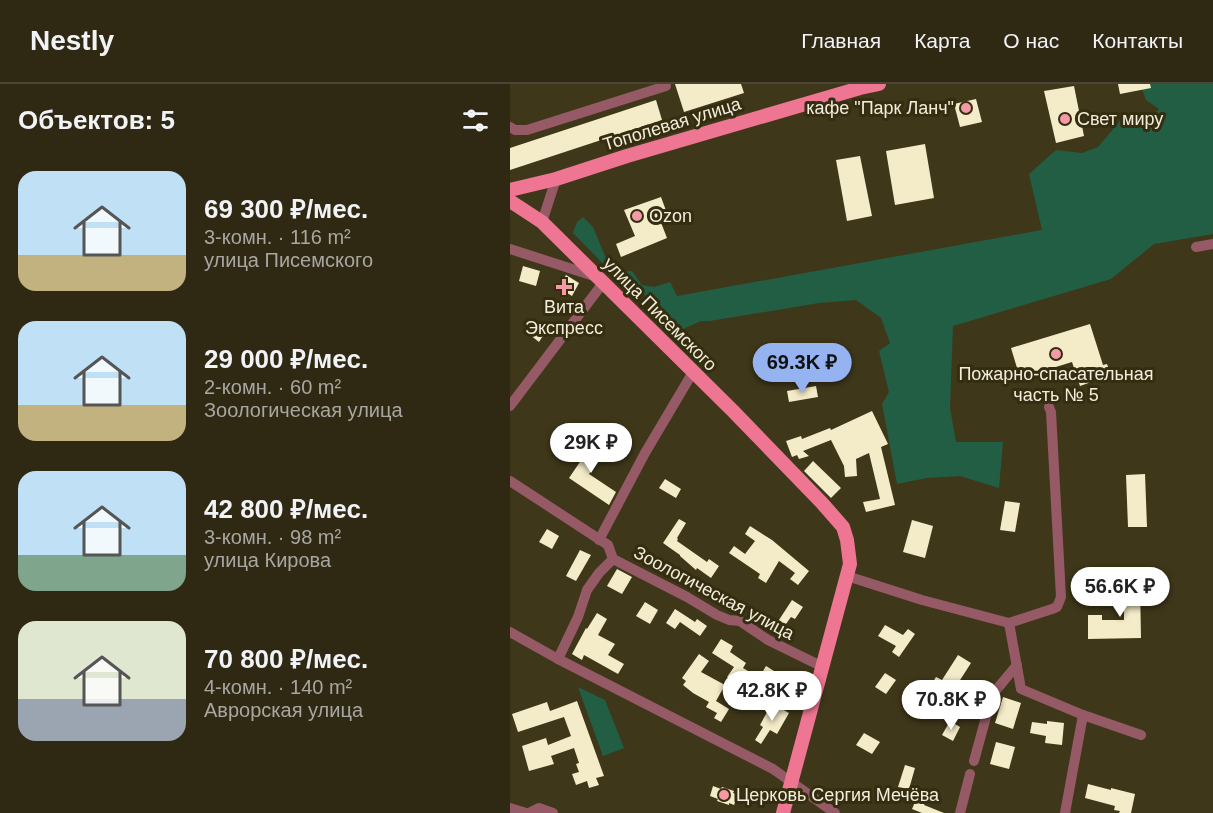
<!DOCTYPE html>
<html lang="ru">
<meta charset="utf-8">
<style>
body{margin:0;font-family:Helvetica,sans-serif;background:#3b3522;color:#f1f3f6;height:100vh;display:flex;flex-direction:column;font-size:22px;white-space:nowrap}
*{box-sizing:border-box;margin:0}
p{font-size:20px;color:#a7a6a0}
.icon{flex:none;width:33px;height:33px;fill:none;stroke:currentColor;stroke-width:2;stroke-linecap:round;stroke-linejoin:round}
.map{position:relative;flex:1;overflow:hidden}
.drawer{display:flex;flex-direction:column;background:#2f2914;width:510px}
.drawer>*{flex:none}
.price{position:absolute;translate:-50% -51px;padding:0 14px;border-radius:21px;background:#fff;color:#222;font-size:20px;line-height:39px;filter:drop-shadow(0 2px 3px #0008)}
.price::after{content:'';position:absolute;left:50%;top:36px;width:18px;height:14px;margin-left:-9px;background:inherit;clip-path:polygon(0 0,100% 0,50% 100%)}
.price.on{background:#95b2f1;color:#111}
ul{padding:0;list-style:none}
li{display:flex;align-items:center;gap:18px;height:150px;padding:0 18px}
li span{display:grid;place-items:center;flex:none;width:168px;height:120px;border-radius:18px;color:#555}
li>.icon{margin-inline-start:auto}
span .icon{width:72px;height:72px;fill:#fffc;stroke-width:1}
li b{font-size:26px}
h2{display:flex;justify-content:space-between;align-items:center;height:72px;padding:0 18px;font-size:26px}
header{display:flex;align-items:center;gap:36px;box-sizing:border-box;height:84px;padding:0 30px;background:#2f2914;border-bottom:2px solid #4a4534}
header strong{font-size:28px}
nav{display:flex;gap:33px;margin-inline-start:auto;font-size:21px}
main{display:flex;flex:1;min-height:0}
.map>svg:first-child{display:block}
.green{fill:#225e44}
.building{fill:#f4ebc8}
.lines{fill:none;stroke-linecap:round;stroke-linejoin:round}
.minor{stroke:#955a66;stroke-width:10}
.major{stroke:#ef7693;stroke-width:14}
.poi-dot{fill:#f49aa6;stroke:#352d10;stroke-width:2}
.labels{text-anchor:middle;stroke-width:6;stroke-linejoin:round;paint-order:stroke}
.poi-label{font-size:18px;fill:#f2eddc;stroke:#352d10;text-anchor:start}
.street-label{font-size:18px;fill:#f2eddc;stroke:#352d10}
</style>
<header>
<strong>Nestly</strong>
<nav><a>Главная</a><a>Карта</a><a>О нас</a><a>Контакты</a></nav>
</header>
<main>
<section class="drawer">
<h2>Объектов: 5<svg class="icon" aria-label="filters" viewBox="0 0 24 24"><path d="M4 7h16M4 17h16"/><circle cx="9" cy="7" r="2"/><circle cx="15" cy="17" r="2"/></svg></h2>
<ul>
<li><span style="background:linear-gradient(#bfe0f5 70%,#c2b280 0)"><svg class="icon" aria-label="home" viewBox="0 0 24 24"><path d="M3 11l9-7 9 7M6 9v11h12V9"/></svg></span><div><b>69 300 ₽/мес.</b><p>3-комн. · 116 m²</p><p>улица Писемского</p></div></li>
<li><span style="background:linear-gradient(#bfe0f5 70%,#c2b280 0)"><svg class="icon" aria-label="home" viewBox="0 0 24 24"><path d="M3 11l9-7 9 7M6 9v11h12V9"/></svg></span><div><b>29 000 ₽/мес.</b><p>2-комн. · 60 m²</p><p>Зоологическая улица</p></div></li>
<li><span style="background:linear-gradient(#bfe0f5 70%,#7fa58c 0)"><svg class="icon" aria-label="home" viewBox="0 0 24 24"><path d="M3 11l9-7 9 7M6 9v11h12V9"/></svg></span><div><b>42 800 ₽/мес.</b><p>3-комн. · 98 m²</p><p>улица Кирова</p></div></li>
<li><span style="background:linear-gradient(#dfe7d0 65%,#9aa5b1 0)"><svg class="icon" aria-label="home" viewBox="0 0 24 24"><path d="M3 11l9-7 9 7M6 9v11h12V9"/></svg></span><div><b>70 800 ₽/мес.</b><p>4-комн. · 140 m²</p><p>Аврорская улица</p></div></li>
</ul>
</section>
<div class="map">
<svg width="703" height="729" viewBox="0 0 703 729">
<rect width="100%" height="100%" fill="#3f371a"/>
<g class="green">
<path d="M630,0H703V150L644,160L601,195L443,242L440,324L446,358H493L489,404L450,392L417,394L387,400L372,320L379,308L369,267L380,259L371,234L346,216L309,219L200,237H191L173,245L121,199L111,198L63,149L67,138L73,133L83,143L95,172L108,187H122L132,201L144,203L160,198L167,212L532,146L519,90L546,66L572,69L588,63L610,37L621,32L638,37L649,25L636,16Z"/>
<path d="M68,603L95,616L114,664L93,672Z"/>
</g>
<g class="building">
<path d="M165,0H231L234,9L174,28Z"/>
<path d="M608,0H640L641,4L610,10Z"/>
<path d="M564,2L574,52L546,59L534,7Z"/>
<path d="M466,15L472,38L450,43L444,20Z"/>
<path d="M146,16L152,36L0,86V64Z"/>
<path d="M415,60L424,114L385,121L376,67Z"/>
<path d="M350,72L362,132L337,137L326,76Z"/>
<path d="M151,113L158,132L150,136L157,154L111,173L106,160L125,152L114,126Z"/>
<path d="M13,182L30,187L26,202L9,197Z"/>
<path d="M56,191L69,199L62,212L49,204Z"/>
<path d="M21,238L34,250L29,258L15,247Z"/>
<path d="M580,240L593,281L597,280L601,291L570,302L562,278L510,294L501,264Z"/>
<path d="M306,302L308,313L279,318L277,307Z"/>
<path d="M362,327L378,360L371,363L385,421L356,428L353,418L370,415L359,369L346,375L347,392L335,393L334,382L321,356L293,367L299,372L289,375L287,371L282,373L276,357L291,352L292,355L320,344L321,346Z"/>
<path d="M77,355L85,361L82,366L91,372L79,390L106,408L99,421L59,394L74,372L68,367Z"/>
<path d="M303,377L331,404L321,414L294,387Z"/>
<path d="M635,390L637,443H618L616,391Z"/>
<path d="M155,395L171,405L166,414L149,404Z"/>
<path d="M495,417L510,419L505,448L490,446Z"/>
<path d="M169,435L176,439L167,454L168,455L167,457L197,478L199,475L209,482L201,494L187,484L186,486L170,472V471L153,459Z"/>
<path d="M402,436L423,442L415,474L393,468Z"/>
<path d="M240,442L262,456L299,487L288,501L280,495L285,489L269,477L256,499L248,494L250,490L219,469L224,462L235,470L245,457L235,450Z"/>
<path d="M37,445L49,452L42,465L29,458Z"/>
<path d="M70,466L81,471L66,497L56,492Z"/>
<path d="M107,485L122,493L112,510L97,502Z"/>
<path d="M610,501H630L631,554L578,555V531H592V536H614V520H611Z"/>
<path d="M282,516L293,523L285,535L281,533L273,544L267,539Z"/>
<path d="M135,518L148,526L140,540L126,532Z"/>
<path d="M165,525L185,538L187,535L197,542L190,552L170,538L165,545L156,539Z"/>
<path d="M87,529L97,535L88,551L105,560L98,571L114,580L108,590L74,571L72,576L62,570L76,544L77,545Z"/>
<path d="M375,541L393,551L398,545L405,550L389,573L382,568L386,562L368,552Z"/>
<path d="M211,555L223,562L220,568L236,579L233,584L243,590L235,603L217,593L224,583L202,569Z"/>
<path d="M189,570L199,577L191,588L215,601L206,617L219,625L211,638L204,634L207,629L196,623L199,618L183,609L173,601L176,597L172,594Z"/>
<path d="M448,571L461,579L443,607L434,601L429,609L420,603L426,593L432,596Z"/>
<path d="M256,582L280,597L273,607L250,592Z"/>
<path d="M375,589L386,596L376,610L365,603Z"/>
<path d="M493,613L511,619L503,645L485,639Z"/>
<path d="M67,617L94,692L86,694L89,701L79,704L77,697L66,701L62,690L69,688L66,680L69,679L64,664L41,672L44,680L19,687L12,662L36,654L38,661L61,652L54,633L8,648L2,630L37,618L40,627Z"/>
<path d="M262,619L279,629L267,650L260,646L251,660L245,656L253,643L250,641Z"/>
<path d="M440,637L450,643L443,657L432,651Z"/>
<path d="M537,637L554,639L552,661L535,659L536,652L520,649L522,638L537,640Z"/>
<path d="M354,649L370,658L362,670L346,661Z"/>
<path d="M486,658L505,663L499,685L480,680Z"/>
<path d="M395,681L405,684L399,705L388,703Z"/>
<path d="M578,700L601,706V704L625,710L621,729H609L610,727L604,726L605,722L575,714Z"/>
<path d="M203,702L211,705L212,703L224,707L223,709L228,711L224,721L219,719V721L207,717L208,715L200,712Z"/>
<path d="M408,711L417,714L414,721L434,729H412L402,725Z"/>
</g>
<g class="lines">
<g class="minor">
<path d="M0,43L5,46H17L156,2"/>
<path d="M32,138L46,95"/>
<path d="M686,163L703,160"/>
<path d="M0,165L87,193"/>
<path d="M0,322L93,199"/>
<path d="M0,397L98,461L103,475L177,513L207,531L219,536L230,537L258,556L313,583"/>
<path d="M89,456L135,369L183,288"/>
<path d="M337,492L412,516L499,539L542,525L547,523L551,513L541,328L539,323"/>
<path d="M499,539L511,605L573,631L631,651"/>
<path d="M0,548L48,575L263,685L325,729"/>
<path d="M48,575L68,533L77,506L89,489L103,475"/>
<path d="M464,677L482,611L507,581"/>
<path d="M0,724L16,729"/>
<path d="M19,729L29,724L43,729"/>
<path d="M450,729L460,690"/>
<path d="M555,729L573,631"/>
</g>
<g class="major">
<path d="M0,106L46,95L117,72L350,4L369,0"/>
<path d="M0,117L32,138L223,327L312,419L333,443L337,456L340,480L273,729"/>
</g>
</g>
<g class="poi-dot">
<circle cx="456" cy="24" r="6"/>
<circle cx="555" cy="35" r="6"/>
<circle cx="127" cy="132" r="6"/>
<path d="M51 194h6v6h6v6h-6v6h-6v-6h-6v-6h6z"/>
<circle cx="546" cy="270" r="6"/>
<circle cx="214" cy="711" r="6"/>
</g>
<g class="labels">
<g class="poi-label">
<text x="444" y="30" text-anchor="end">кафе "Парк Ланч"</text>
<text x="567" y="41">Свет миру</text>
<text x="139" y="138">Ozon</text>
<text x="54" y="229" text-anchor="middle">Вита<tspan x="54" dy="21">Экспресс</tspan></text>
<text x="546" y="296" text-anchor="middle">Пожарно-спасательная<tspan x="546" dy="21">часть № 5</tspan></text>
<text x="226" y="717">Церковь Сергия Мечёва</text>
</g>
<g class="street-label">
<text transform="translate(162 40) rotate(-17)" y="6">Тополевая улица</text>
<text transform="translate(150 230) rotate(45)" y="6">улица Писемского</text>
<text transform="translate(204 509) rotate(28)" y="6">Зоологическая улица</text>
</g>
</g>
</svg>
<b class="price on" style="left:292px;top:310px">69.3K ₽</b>
<b class="price" style="left:81px;top:390px">29K ₽</b>
<b class="price" style="left:610px;top:534px">56.6K ₽</b>
<b class="price" style="left:262px;top:638px">42.8K ₽</b>
<b class="price" style="left:441px;top:647px">70.8K ₽</b>
</div>
</main>
